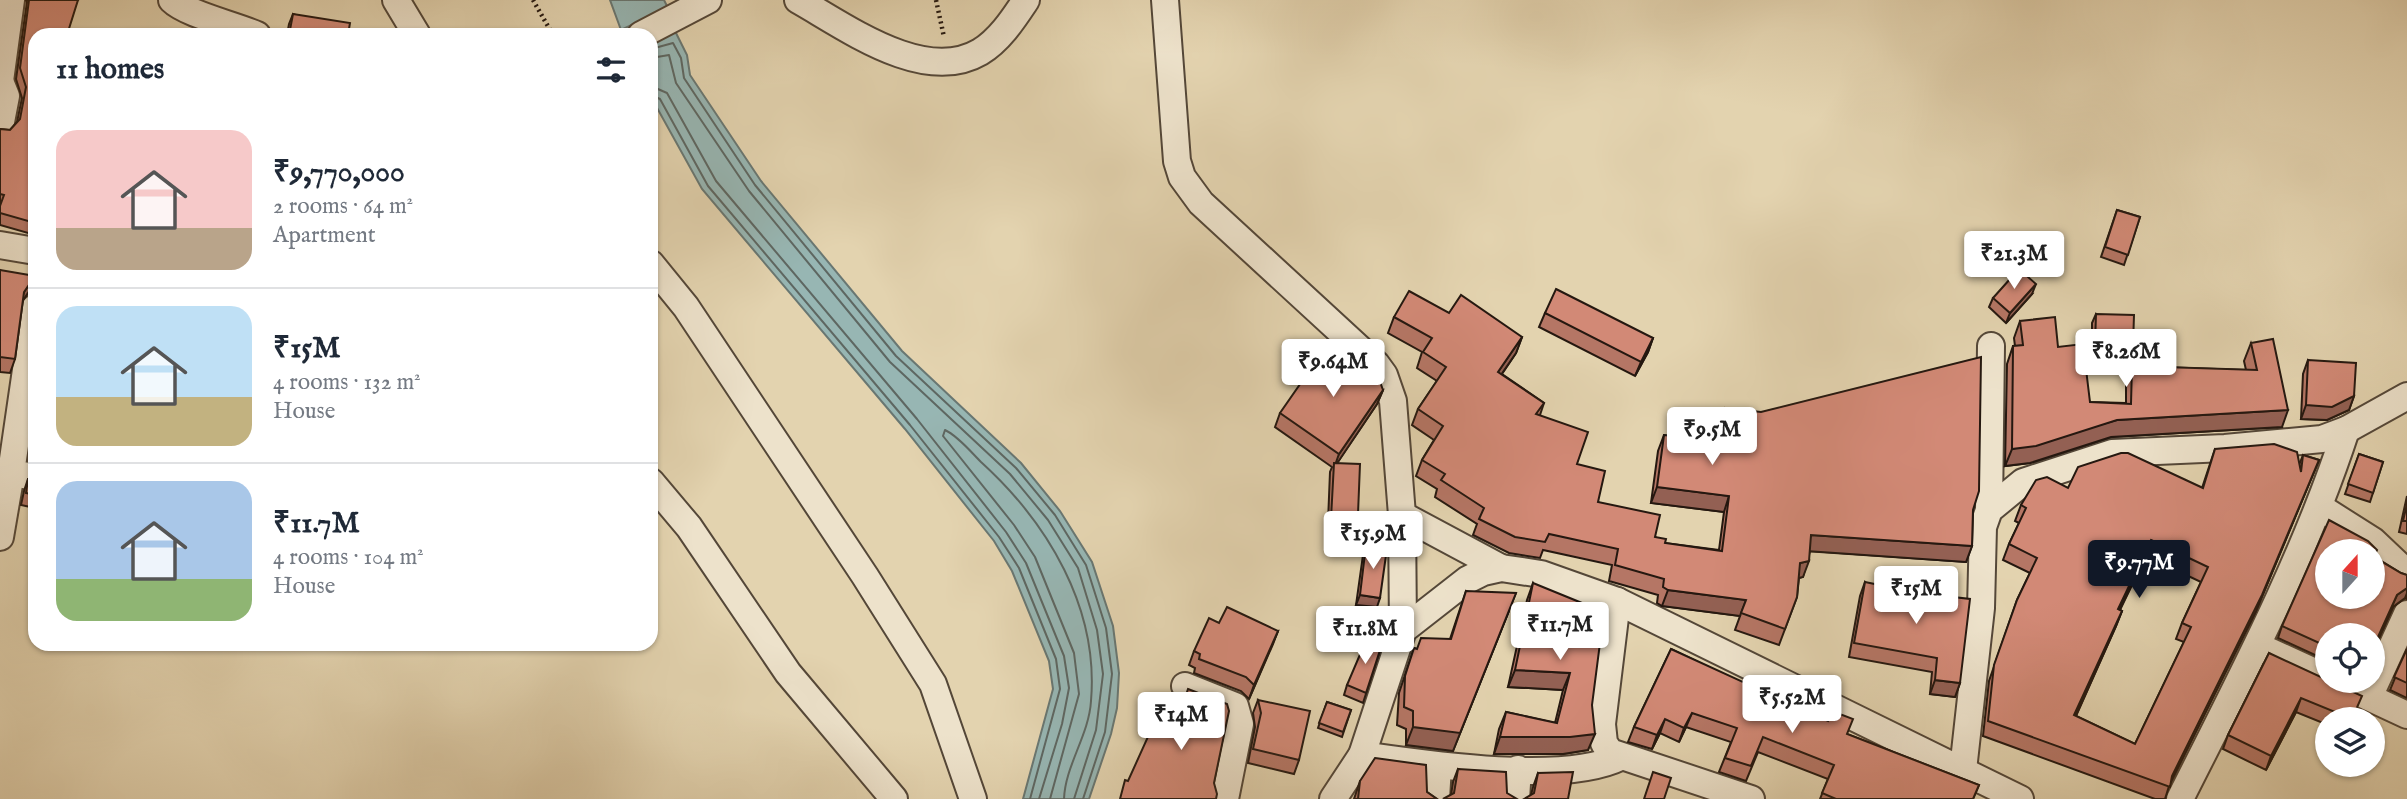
<!DOCTYPE html>
<meta charset="utf-8">
<style>
body{margin:0;font-family:"IM FELL English",serif;background:#f6f6f7;color:#1f2937;height:100vh;display:flex;flex-direction:column;font-size:26px;white-space:nowrap}
*{box-sizing:border-box;margin:0}
p{font-size:23px;color:#747a83}
.icon{flex:none;width:38px;height:38px;fill:none;stroke:currentColor;stroke-width:2;stroke-linecap:round;stroke-linejoin:round}
.map{position:relative;flex:1;overflow:hidden}
.details{position:absolute;left:28px;top:28px;width:630px;height:623px;display:flex;flex-direction:column;background:#fff;border-radius:21px;box-shadow:0 2px 5px #0004}
.details>*{flex:none}
.needle{width:46px;rotate:21deg}
.controls{position:absolute;left:2315px;top:539px;display:grid;gap:14px}
.controls a{display:grid;place-items:center;width:70px;height:70px;border-radius:50%;background:#fff;box-shadow:0 2px 5px #0004;font-size:35px}
.price{position:absolute;translate:-50% -60px;padding:0 16px;border-radius:7px;background:#fff;color:#222;font-size:23px;line-height:46px;filter:drop-shadow(0 2px 4px #0008)}
.price::after{content:'';position:absolute;left:50%;top:42px;width:21px;height:16px;margin-left:-10px;background:inherit;clip-path:polygon(0 0,100% 0,50% 100%)}
.price.selected{background:#111827;color:#fff}
ul{padding:0;list-style:none}
li{display:flex;align-items:center;gap:21px;height:175px;padding:0 28px}
li+li{border-top:2px solid #e0e1e3}
li span{display:grid;place-items:center;flex:none;width:196px;height:140px;border-radius:21px;color:#555}
li>.icon{margin-inline-start:auto}
span .icon{width:84px;height:84px;fill:#fffc;stroke-width:1}
li b{font-size:30px}
h2{display:flex;justify-content:space-between;align-items:center;height:84px;padding:0 28px;font-size:30px}
.map>svg:first-child{display:block}
.water{fill:#97b6b3;stroke:#697772;stroke-width:2}
.lines{fill:none;stroke-linecap:round;stroke-linejoin:round}
.shore{stroke:#5e6762;stroke-width:2}
.minor-casing{stroke:#544738;stroke-width:30}
.path{stroke:#251810;stroke-width:4.5;stroke-dasharray:2 3.5;stroke-linecap:butt}
.minor{stroke:#ede2cb;stroke-width:26}
.wall{fill:#b57665;stroke:#251810;stroke-width:2;fill-rule:evenodd}
.shaded-wall{fill:#936053;stroke:#251810;stroke-width:2}
.building{fill:#d28976;stroke:#251810;stroke-width:2;fill-rule:evenodd}
</style>
<div class="map">
<svg width="2407" height="799" viewBox="0 0 2407 799">
<rect width="100%" height="100%" fill="#e3d3af"/>
<filter id="stains"><feTurbulence type="fractalNoise" baseFrequency=".00286" numOctaves="4"/><feColorMatrix values="0 0 0 0 .2 0 0 0 0 .09 0 0 0 0 .02 0 0 0 .5 -.17"/></filter>
<radialGradient id="worn" r=".72"><stop offset=".6" stop-color="#630" stop-opacity="0"/><stop offset="1" stop-color="#630" stop-opacity=".3"/></radialGradient>
<g class="water">
<path d="M610,0H664L668,8L621,30Z"/>
<path d="M675,31L687,55L690,75L761,181L902,351L1021,463L1060,511L1092,562L1113,626L1119,673L1117,708L1111,734L1089,799H1023L1053,689L1049,661L1012,571L994,541L905,429L702,189L651,97V44Z"/>
</g>
<g class="lines">
<g class="shore">
<path d="M651,49L673,43L681,58L684,78L755,185L896,356L1016,468L1055,515L1086,565L1106,628L1112,674L1105,732L1083,799"/>
<path d="M651,58L669,55L676,83L749,191L890,362L1010,474L1048,520L1078,568L1097,630L1103,674L1096,730L1074,799"/>
<path d="M651,86L667,93L716,181L917,419L1006,532L1026,563L1064,656L1069,688L1062,724L1039,799"/>
<path d="M651,95L660,99L708,186L910,425L999,537L1019,568L1056,659L1060,689L1030,799"/>
<path d="M1050,799L1079,694L1074,653L1035,557L1014,525L943,436L945,430C958,436 971,452 981,462C1048,523 1099,608 1091,701C1089,735 1065,766 1064,799"/>
</g>
<g class="minor-casing">
<g id="minor">
<path d="M172,0C186,14 235,25 257,35"/>
<path d="M396,0L417,35"/>
<path d="M798,0C846,27 924,85 980,52C1000,40 1014,18 1026,0"/>
<path d="M1165,0L1177,161L1182,177L1201,203L1376,364L1384,375L1393,401L1402,515L1403,630"/>
<path d="M641,35L708,0"/>
<path d="M0,81L11,0"/>
<path d="M0,127L6,96L0,81"/>
<path d="M0,245L35,251"/>
<path d="M651,264L686,307L865,576L933,684L973,799"/>
<path d="M35,308L11,473L35,477"/>
<path d="M651,482L689,527L788,673L894,799"/>
<path d="M2321,508L2373,541L2407,573"/>
<path d="M1989,510L1991,346"/>
<path d="M1402,515L1501,568"/>
<path d="M0,537L11,473"/>
<path d="M1617,601L1602,724L1604,743L1610,752L1751,799"/>
<path d="M2258,646L2328,678"/>
<path d="M2334,681L2407,715"/>
<path d="M1185,686L1235,706L1240,724L1225,799"/>
<path d="M2369,697L2407,614"/>
<path d="M1362,755C1425,764 1564,785 1620,757"/>
<path d="M1963,770L1981,608L1983,527L1989,510L2023,482L2112,453L2225,448L2322,439L2346,430L2407,396"/>
<path d="M1333,799L1362,755L1403,630L1467,580L1483,572L1501,568L1541,574L1617,601L2020,799"/>
<path d="M1436,799L1438,766"/>
<path d="M1516,799L1518,769"/>
<path d="M2180,799C2241,678 2304,559 2346,430"/>
</g>
</g>
<g class="path">
<path d="M533,0L553,35"/>
<path d="M936,0L944,37"/>
</g>
<use href="#minor" class="minor"/>
</g>
<g class="wall">
<path d="M26,0H78L35,35V235L0,225V129L10,130L17,122L22,98L16,79L27,2Z"/>
<path d="M293,14L348,35H287L289,24Z"/>
<path d="M2117,210L2140,217L2124,265L2101,257Z"/>
<path d="M0,270L30,290L23,300L15,359L10,373L0,372Z"/>
<path d="M2032,294L2006,323L1989,307L1993,298Z"/>
<path d="M1449,313L1522,337L1516,353L1502,374L1544,403L1540,415L1577,464L1598,502L1665,543L1719,550L1724,512L1651,503L1658,451L1664,435L1717,442L1719,424L1725,408L1973,510L1972,546L1966,562L1810,551L1803,577L1799,578L1797,597L1779,645L1735,630L1740,616L1662,606L1657,603L1658,595L1609,581L1612,565L1543,550L1540,558L1509,553L1473,535L1477,524L1435,497L1437,489L1416,476L1422,460L1434,440L1412,425L1418,409L1437,381L1417,368L1422,352L1388,333L1394,317Z"/>
<path d="M1545,313L1653,338L1648,352L1635,376L1539,327Z"/>
<path d="M2096,314L2129,356L2092,355V323Z"/>
<path d="M2020,321L2058,347L2090,402L2126,403V384L2132,366L2246,370L2244,361L2251,343L2282,427L2111,437L2030,463L2005,466L2007,364L2013,346H2015L2014,338Z"/>
<path d="M2308,360L2354,396L2349,410L2327,420L2301,419L2303,374Z"/>
<path d="M1383,390L1377,404L1337,463L1353,548L1327,547L1330,472L1332,467L1275,427L1280,413Z"/>
<path d="M2215,449L2299,465L2303,455L2319,460L2256,611L2170,783L2165,799H2155L1983,736L1989,681L2017,600L2030,573L2003,560L2009,544L2019,523L2015,521L2021,505L2068,488H2202ZM2146,556L2201,582L2182,623L2176,639L2184,642L2135,744L2076,716L2116,626L2122,611L2120,610Z"/>
<path d="M2359,454L2383,462L2370,502L2345,494Z"/>
<path d="M28,479H35V508L21,505L24,491Z"/>
<path d="M2407,496V534L2399,532Z"/>
<path d="M1366,545L1377,607L1356,605L1363,555Z"/>
<path d="M2375,557L2401,573L2407,575V599L2405,598L2393,607L2373,651V635H2328V661L2278,638L2282,626Z"/>
<path d="M1865,582L1960,683L1955,697L1930,694L1932,672L1849,657L1860,596Z"/>
<path d="M1533,583L1592,705L1588,750L1563,754H1494L1499,729L1506,712L1555,723L1563,690L1508,687L1527,600Z"/>
<path d="M1466,591L1509,611L1453,751L1406,745V729L1397,725L1399,693L1414,648L1417,649L1450,639Z"/>
<path d="M1278,631L1249,699L1241,691L1194,673L1195,668L1189,665L1194,651Z"/>
<path d="M1382,644L1363,703L1344,695L1347,685Z"/>
<path d="M1671,649L1847,734L1979,785L1973,799H1820L1828,779L1758,752L1746,781L1719,772L1731,742L1686,727L1679,742L1660,733L1652,749L1628,742L1634,727Z"/>
<path d="M2407,649V698L2390,690Z"/>
<path d="M2269,653L2357,709L2353,719H2328V725L2296,712L2266,770L2223,749L2228,735Z"/>
<path d="M1258,700L1299,760L1294,774L1248,763L1255,727L1253,713Z"/>
<path d="M1327,702L1351,710L1342,737L1318,728Z"/>
<path d="M1458,769L1507,793L1451,795L1453,782Z"/>
<path d="M1538,773L1568,799L1531,795L1533,787Z"/>
<path d="M1360,781L1427,792L1437,799H1354Z"/>
</g>
<g class="shaded-wall">
<path d="M35,276L30,290L19,306L24,292Z"/>
<path d="M2036,284L2032,294L2006,323L2010,313Z"/>
<path d="M1522,337L1516,353L1492,388L1498,372Z"/>
<path d="M1653,338L1648,352L1635,376L1641,362Z"/>
<path d="M2095,345L2133,346L2129,356L2092,355Z"/>
<path d="M1383,390L1377,404L1334,468L1339,454Z"/>
<path d="M2354,396L2349,410L2327,420L2301,419L2306,405Z"/>
<path d="M2288,410L2282,427L2111,437L2030,463L2005,466L2012,449L2117,420Z"/>
<path d="M2319,460L2256,611L2169,786L2172,776Z"/>
<path d="M1657,487L1729,496L1724,512L1651,503Z"/>
<path d="M1811,535L1972,546L1966,562L1806,551Z"/>
<path d="M1330,537L1357,539L1353,548L1327,547Z"/>
<path d="M2151,540L2146,556L2112,625L2118,609Z"/>
<path d="M1809,561L1803,577L1794,579L1800,563Z"/>
<path d="M2407,588V593L2405,598L2393,607L2373,651V648L2397,595Z"/>
<path d="M1668,590L1746,600L1740,616L1662,606Z"/>
<path d="M1516,593L1453,751L1406,745L1413,727Z"/>
<path d="M1360,595L1380,598L1377,607L1356,605Z"/>
<path d="M2122,611L2116,626L2069,731L2074,715Z"/>
<path d="M1278,631L1273,644L1249,699L1254,685Z"/>
<path d="M1515,670L1570,673L1563,690L1508,687Z"/>
<path d="M1935,680L1960,683L1955,697L1930,694Z"/>
<path d="M2301,698L2296,712L2266,770L2271,756Z"/>
<path d="M1692,713L1686,727L1679,742L1684,728Z"/>
<path d="M1665,719L1660,733L1652,749L1657,735Z"/>
<path d="M1595,734L1588,750L1563,754H1494L1500,737Z"/>
</g>
<g class="building">
<path d="M29,0H78L67,35H35V223L0,213V206L4,195L0,194V129L10,130L20,119L26,87L20,68Z"/>
<path d="M293,14L350,23L348,35H289Z"/>
<path d="M2117,210L2140,217L2128,255L2105,247Z"/>
<path d="M2019,269L2036,284L2010,313L1993,298Z"/>
<path d="M0,270L35,276L24,292L15,359L0,357Z"/>
<path d="M1556,289L1653,338L1641,362L1545,313Z"/>
<path d="M1409,291L1449,313L1461,295L1522,337L1498,372L1544,403L1536,414L1588,432L1577,464L1605,471L1598,502L1660,515L1655,537L1666,539L1665,543L1722,551L1729,496L1657,487L1664,435L1720,442L1725,408L1761,412L1981,357L1979,491L1973,510L1972,546L1811,535L1809,561L1800,563L1797,597L1785,629L1741,613L1746,600L1668,590L1663,587L1664,579L1615,565L1618,549L1549,534L1545,542L1515,537L1479,519L1484,508L1441,480L1445,474L1422,460L1443,426L1418,409L1446,367L1423,352L1432,338L1394,317Z"/>
<path d="M2096,314L2134,315L2133,346L2095,345Z"/>
<path d="M2055,317L2058,347L2083,344L2090,402L2131,404L2132,366L2257,370L2251,343L2273,339L2288,410L2117,420L2036,446L2012,449L2013,346L2023,345L2020,321Z"/>
<path d="M1328,344L1379,379L1383,390L1339,454L1280,413Z"/>
<path d="M2308,360L2356,363L2354,396L2332,407L2306,405Z"/>
<path d="M2274,444L2297,452L2301,472L2303,455L2319,460L2262,595L2172,776L2170,787L1988,721L1994,665L2017,600L2037,558L2009,544L2026,508L2021,505L2036,480L2047,477L2068,488L2078,467L2121,453H2128L2203,488L2215,449ZM2151,540L2208,567L2182,623L2191,627L2135,744L2074,715L2122,611L2118,609Z"/>
<path d="M2359,454L2383,462L2373,493L2348,484Z"/>
<path d="M1334,463L1360,464L1357,539L1330,537Z"/>
<path d="M28,479H35V495L26,493Z"/>
<path d="M2407,504V521H2403Z"/>
<path d="M2329,520L2368,541L2377,550L2374,557L2401,573L2407,575V588L2397,595L2373,648V635H2328V647L2282,626ZM2328,551H2373V597H2328Z"/>
<path d="M1366,545L1387,548L1380,598L1360,595Z"/>
<path d="M1865,582L1918,593L1970,599L1960,683L1935,680L1937,658L1854,643Z"/>
<path d="M1533,583L1604,612L1592,705L1595,734L1570,737H1500L1506,712L1557,723L1570,673L1515,670Z"/>
<path d="M1466,591L1516,593L1460,733L1413,727V711L1404,707L1405,676L1414,648L1417,649L1421,638L1451,639Z"/>
<path d="M1227,607L1278,631L1254,685L1246,677L1199,659L1200,654L1194,651L1209,618L1219,623Z"/>
<path d="M1367,638L1382,644L1366,693L1347,685Z"/>
<path d="M1671,649L1828,721L1832,711L1853,719L1847,734L1979,785L1973,799H1836L1822,793L1834,765L1763,737L1751,766L1725,758L1737,728L1692,713L1684,728L1665,719L1657,735L1634,727Z"/>
<path d="M2407,649V683L2394,677Z"/>
<path d="M2269,653L2362,696L2352,719L2301,698L2271,756L2228,735Z"/>
<path d="M1188,689L1227,704L1229,711L1214,783L1217,794L1216,799H1120L1125,780L1128,781L1165,699L1182,707Z"/>
<path d="M1258,700L1310,711L1299,760L1253,749L1261,713Z"/>
<path d="M1327,702L1351,710L1343,732L1319,723Z"/>
<path d="M1375,758L1426,765L1427,792L1437,799H1358L1360,781Z"/>
<path d="M1458,769L1506,772L1507,793L1517,799H1443L1454,793Z"/>
<path d="M1573,772L1568,799H1524L1534,793L1538,773Z"/>
<path d="M1653,772L1671,778L1664,799H1644Z"/>
</g>
<rect width="100%" height="100%" filter="url(#stains)"/>
<rect width="100%" height="100%" fill="url(#worn)"/>
</svg>
<div class="controls">
<a><svg class="needle" viewBox="-14 -14 28 28"><path d="M0-13l5 13h-10z" fill="#e53935"/><path d="M0 13l5-13h-10z" fill="#747a83"/></svg></a>
<a><svg class="icon" aria-label="locate" viewBox="0 0 24 24"><circle cx="12" cy="12" r="6"/><path d="M12 2v4M12 18v4M2 12h4M18 12h4"/></svg></a>
<a><svg class="icon" aria-label="layers" viewBox="0 0 24 24"><path d="M12 4l9 5-9 5-9-5zM3 14l9 5 9-5"/></svg></a>
</div>
<b class="price" style="left:2014px;top:291px">₹21.3M</b>
<b class="price" style="left:2126px;top:389px">₹8.26M</b>
<b class="price" style="left:1333px;top:399px">₹9.64M</b>
<b class="price" style="left:1712px;top:467px">₹9.5M</b>
<b class="price" style="left:1373px;top:571px">₹15.9M</b>
<b class="price selected" style="left:2139px;top:600px">₹9.77M</b>
<b class="price" style="left:1916px;top:626px">₹15M</b>
<b class="price" style="left:1560px;top:662px">₹11.7M</b>
<b class="price" style="left:1365px;top:666px">₹11.8M</b>
<b class="price" style="left:1792px;top:735px">₹5.52M</b>
<b class="price" style="left:1181px;top:752px">₹14M</b>
<section class="details">
<h2>11 homes<svg class="icon" aria-label="filters" viewBox="0 0 24 24"><path d="M4 7h16M4 17h16"/><circle cx="9" cy="7" r="2"/><circle cx="15" cy="17" r="2"/></svg></h2>
<ul>
<li><span style="background:linear-gradient(#f6c9c9 70%,#b9a48a 0)"><svg class="icon" aria-label="home" viewBox="0 0 24 24"><path d="M3 11l9-7 9 7M6 9v11h12V9"/></svg></span><div><b>₹9,770,000</b><p>2 rooms · 64 m²</p><p>Apartment</p></div></li>
<li><span style="background:linear-gradient(#bfe0f5 65%,#c2b280 0)"><svg class="icon" aria-label="home" viewBox="0 0 24 24"><path d="M3 11l9-7 9 7M6 9v11h12V9"/></svg></span><div><b>₹15M</b><p>4 rooms · 132 m²</p><p>House</p></div></li>
<li><span style="background:linear-gradient(#a9c7e8 70%,#8fb573 0)"><svg class="icon" aria-label="home" viewBox="0 0 24 24"><path d="M3 11l9-7 9 7M6 9v11h12V9"/></svg></span><div><b>₹11.7M</b><p>4 rooms · 104 m²</p><p>House</p></div></li>
</ul>
</section>
</div>
